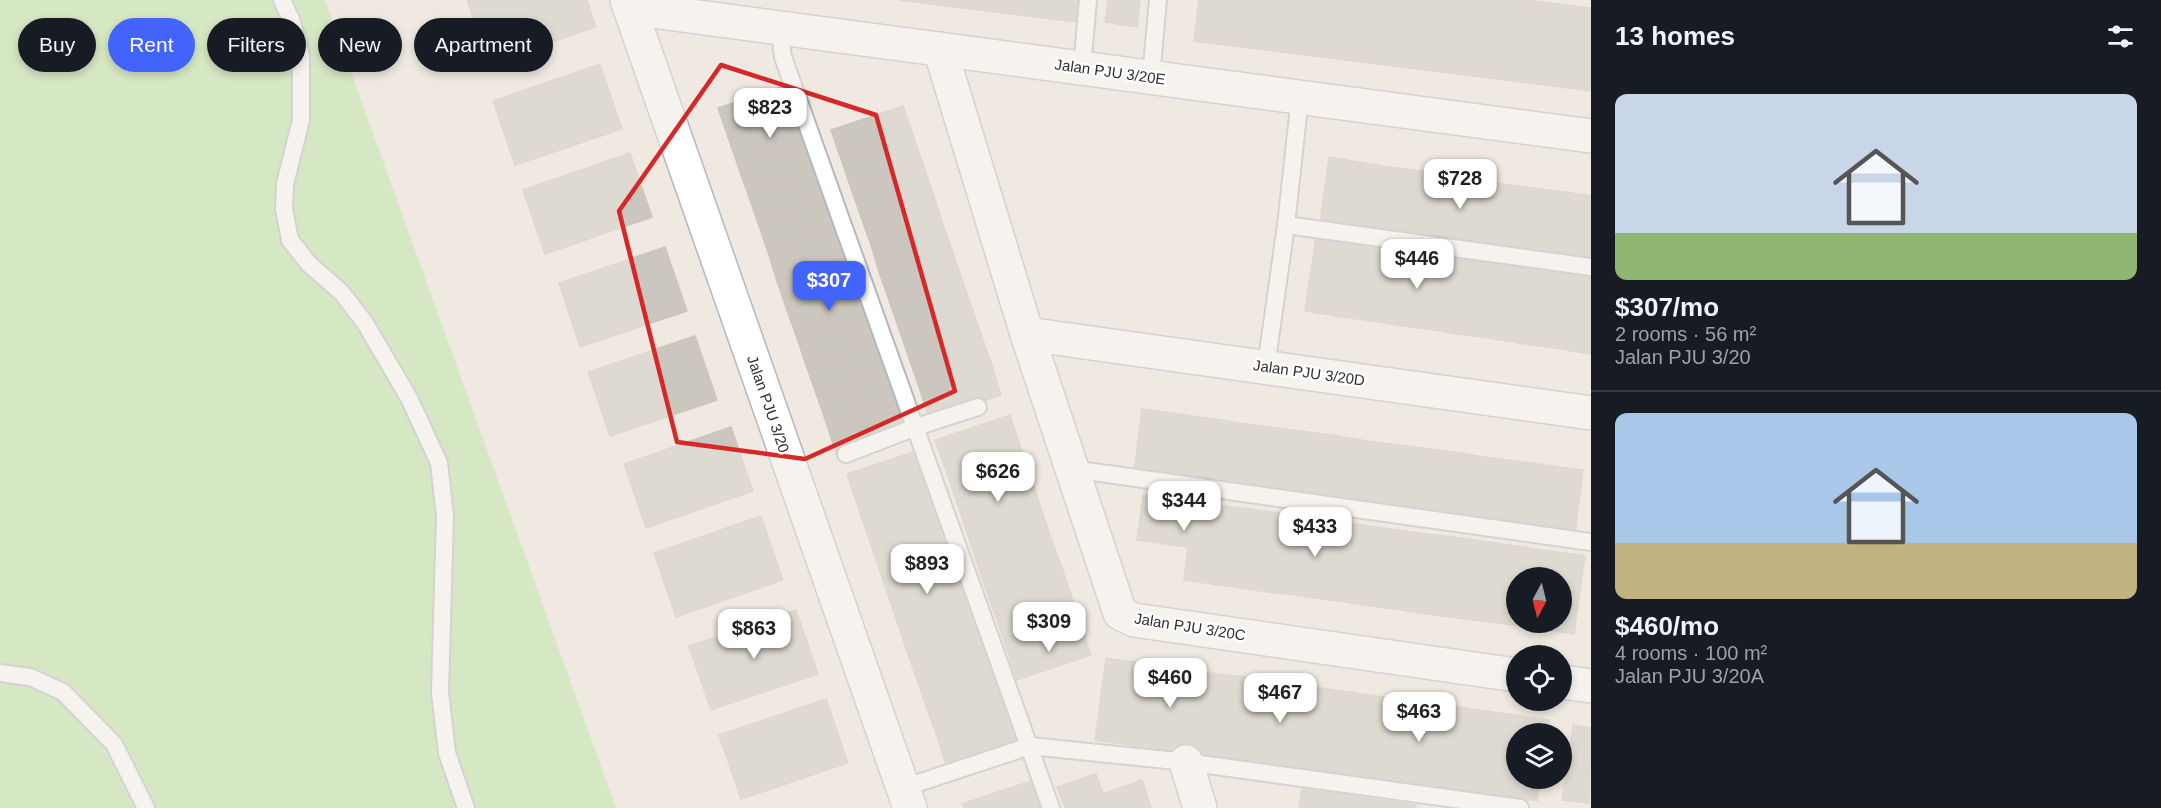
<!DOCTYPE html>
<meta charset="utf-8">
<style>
body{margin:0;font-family:Arial,sans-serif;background:#20242c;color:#f1f3f6;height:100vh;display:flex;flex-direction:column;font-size:22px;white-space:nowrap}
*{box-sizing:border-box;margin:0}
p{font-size:20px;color:#9ea1a6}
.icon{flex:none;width:33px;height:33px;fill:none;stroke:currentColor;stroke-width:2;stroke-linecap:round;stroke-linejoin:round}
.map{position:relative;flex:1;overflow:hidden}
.drawer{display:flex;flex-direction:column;background:#171b24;width:570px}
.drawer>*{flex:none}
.banner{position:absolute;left:18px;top:18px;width:570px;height:54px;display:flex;gap:12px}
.needle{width:39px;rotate:187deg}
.fabs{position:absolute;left:1506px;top:567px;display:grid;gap:12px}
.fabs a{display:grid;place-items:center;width:66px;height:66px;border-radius:50%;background:#171b24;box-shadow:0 3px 9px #0003;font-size:30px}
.price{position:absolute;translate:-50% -51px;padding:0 14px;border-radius:12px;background:#fff;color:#222;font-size:20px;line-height:39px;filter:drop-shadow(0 2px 3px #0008)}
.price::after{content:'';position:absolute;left:50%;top:36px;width:18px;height:14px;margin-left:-9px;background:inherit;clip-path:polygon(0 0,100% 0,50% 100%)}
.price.active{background:#4264fb;color:#fff}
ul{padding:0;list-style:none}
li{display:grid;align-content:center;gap:12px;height:318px;padding:0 24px}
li+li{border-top:2px solid #363941}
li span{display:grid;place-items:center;height:186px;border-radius:12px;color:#555}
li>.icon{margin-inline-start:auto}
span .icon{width:108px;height:108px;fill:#fffc;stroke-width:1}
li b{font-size:26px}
h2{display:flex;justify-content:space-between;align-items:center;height:72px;padding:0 24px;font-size:26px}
.pill{padding:0 21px;border-radius:27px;background:#171b24;box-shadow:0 3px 9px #0003;font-size:21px;line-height:54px}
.pill.active{background:#4264fb;color:#fff}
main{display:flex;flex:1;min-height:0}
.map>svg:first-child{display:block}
.green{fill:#b6e59e}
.building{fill:#cbc7bf;stroke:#cbc5ba;stroke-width:1.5}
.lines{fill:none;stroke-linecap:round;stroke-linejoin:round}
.lane-casing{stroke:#b4b7c1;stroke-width:20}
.street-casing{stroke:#b4b7c1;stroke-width:36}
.lane{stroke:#fff;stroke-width:16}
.street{stroke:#fff;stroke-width:33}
.marked{fill:none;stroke:#d62828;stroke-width:4.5;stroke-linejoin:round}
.labels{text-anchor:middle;stroke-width:5;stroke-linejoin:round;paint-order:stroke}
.street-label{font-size:15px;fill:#2e2e2e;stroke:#fff}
</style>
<main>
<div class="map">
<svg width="1591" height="808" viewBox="0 0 1591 808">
<rect width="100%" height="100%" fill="#efe9e1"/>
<path class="green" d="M0,0H325L616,808H0Z"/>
<g class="building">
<path d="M467,0H587L596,27L489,63Z"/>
<path d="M899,0H1079L1076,22Z"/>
<path d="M1108,0H1140L1137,27L1105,22Z"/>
<path d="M1199,0H1526L1591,8V91L1194,41Z"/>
<path d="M600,64L622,129L515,165L493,101Z"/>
<path d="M793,83L803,112L728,137L718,108Z"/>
<path d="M903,106L913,135L841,159L831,130Z"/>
<path d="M803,112L812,141L738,166L728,137Z"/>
<path d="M913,135L923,164L851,188L841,159Z"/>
<path d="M812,141L822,169L748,194L738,166Z"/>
<path d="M630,153L652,217L545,254L523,190Z"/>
<path d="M1329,157L1359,162L1350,227L1320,222Z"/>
<path d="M1359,162L1390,167L1380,231L1350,227Z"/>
<path d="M923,164L933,193L861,217L851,188Z"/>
<path d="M1390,167L1420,171L1410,236L1380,231Z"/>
<path d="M822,169L832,198L758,223L748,194Z"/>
<path d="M1420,171L1450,175L1440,240L1410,236Z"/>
<path d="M1450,175L1480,180L1471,245L1440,240Z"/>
<path d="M1480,180L1510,185L1501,249L1471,245Z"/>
<path d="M1510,185L1541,189L1531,254L1501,249Z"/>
<path d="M1541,189L1571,193L1561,258L1531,254Z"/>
<path d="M933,193L942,222L871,245L861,217Z"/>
<path d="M1571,193L1591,196V263L1561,258Z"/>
<path d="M832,198L842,227L768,252L758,223Z"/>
<path d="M942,222L952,250L880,275L871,245Z"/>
<path d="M842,227L852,256L777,281L768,252Z"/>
<path d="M1316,237L1346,241L1335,316L1305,311Z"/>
<path d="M1346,241L1376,246L1365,320L1335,316Z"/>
<path d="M1376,246L1407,250L1396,325L1365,320Z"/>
<path d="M665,247L687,311L580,347L559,283Z"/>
<path d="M952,250L962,279L890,303L880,275Z"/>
<path d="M1407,250L1438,255L1427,329L1396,325Z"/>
<path d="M1438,255L1468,260L1457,334L1427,329Z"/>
<path d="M852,256L862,285L787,310L777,281Z"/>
<path d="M1468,260L1498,264L1487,338L1457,334Z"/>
<path d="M1498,264L1529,269L1518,343L1487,338Z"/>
<path d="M1529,269L1559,273L1548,347L1518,343Z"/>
<path d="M1559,273L1590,278L1578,352L1548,347Z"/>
<path d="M1590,278H1591V354L1578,352Z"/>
<path d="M962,279L972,308L900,332L890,303Z"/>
<path d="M862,285L871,314L797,338L787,310Z"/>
<path d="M972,308L982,337L910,361L900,332Z"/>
<path d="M871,314L881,342L807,368L797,338Z"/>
<path d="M695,336L717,400L610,436L588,372Z"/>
<path d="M982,337L992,366L920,390L910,361Z"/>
<path d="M881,342L891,371L817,396L807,368Z"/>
<path d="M992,366L1001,395L929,419L920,390Z"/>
<path d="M891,371L901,400L827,425L817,396Z"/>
<path d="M901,400L911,429L836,454L827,425Z"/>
<path d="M1142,409L1185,415L1176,477L1134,472Z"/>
<path d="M1010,415L1020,445L946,470L935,440Z"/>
<path d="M1185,415L1215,419L1207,482L1176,477Z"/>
<path d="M1215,419L1246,424L1237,486L1207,482Z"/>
<path d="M1246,424L1277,428L1268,490L1237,486Z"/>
<path d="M731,427L753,491L646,528L624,464Z"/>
<path d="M1277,428L1307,432L1298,494L1268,490Z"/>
<path d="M1307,432L1338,436L1330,499L1298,494Z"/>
<path d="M1338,436L1368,441L1360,503L1330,499Z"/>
<path d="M1368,441L1400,445L1391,507L1360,503Z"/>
<path d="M1020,445L1030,475L956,500L946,470Z"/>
<path d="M1400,445L1430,449L1421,512L1391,507Z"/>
<path d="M1430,449L1461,453L1452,516L1421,512Z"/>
<path d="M917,451L927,480L857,504L847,474Z"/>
<path d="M1461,453L1491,458L1483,520L1452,516Z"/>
<path d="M1491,458L1522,462L1513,524L1483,520Z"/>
<path d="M1522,462L1553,466L1544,528L1513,524Z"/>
<path d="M1553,466L1583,470L1575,533L1544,528Z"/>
<path d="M1030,475L1040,505L966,530L956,500Z"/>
<path d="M927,480L937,510L867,533L857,504Z"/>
<path d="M1143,495L1223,506L1212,584L1184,580L1188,547L1137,540Z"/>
<path d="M1040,505L1050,535L976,560L966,530Z"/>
<path d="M1223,506L1251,509L1240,588L1212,584Z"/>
<path d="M1251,509L1278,513L1268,592L1240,588Z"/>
<path d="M937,510L947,539L877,562L867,533Z"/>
<path d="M1278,513L1306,517L1296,595L1268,592Z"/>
<path d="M761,516L783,580L676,617L654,553Z"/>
<path d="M1306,517L1334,521L1323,599L1296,595Z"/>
<path d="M1334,521L1362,525L1351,603L1323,599Z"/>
<path d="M1362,525L1390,529L1379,607L1351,603Z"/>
<path d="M1390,529L1418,533L1407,611L1379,607Z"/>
<path d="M1418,533L1446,536L1435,615L1407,611Z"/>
<path d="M1050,535L1061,565L986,590L976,560Z"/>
<path d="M1446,536L1474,540L1463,619L1435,615Z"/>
<path d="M947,539L957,568L887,592L877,562Z"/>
<path d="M1474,540L1502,544L1491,622L1463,619Z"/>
<path d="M1502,544L1529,548L1525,578H1516V622H1519V626L1491,622Z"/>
<path d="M1529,548L1557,552L1554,578H1525Z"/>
<path d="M1557,552L1585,556L1574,634L1546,630L1547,622H1562V578H1554Z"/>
<path d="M1061,565L1071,595L997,620L986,590Z"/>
<path d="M957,568L967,598L897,621L887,592Z"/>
<path d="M1071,595L1081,625L1007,650L997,620Z"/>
<path d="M967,598L977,627L907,651L897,621Z"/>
<path d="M796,610L818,674L711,710L689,646Z"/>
<path d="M1519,622H1547L1546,630L1519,626Z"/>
<path d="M1081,625L1091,655L1017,680L1007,650Z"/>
<path d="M977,627L987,656L917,680L907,651Z"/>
<path d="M987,656L997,686L927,709L917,680Z"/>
<path d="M1106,658L1134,662L1123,744L1095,740Z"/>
<path d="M1134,662L1162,666L1150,748L1123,744Z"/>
<path d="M1162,666L1189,670L1178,751L1150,748Z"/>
<path d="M1189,670L1217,674L1206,755L1178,751Z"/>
<path d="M1217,674L1245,677L1233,759L1206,755Z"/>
<path d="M1245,677L1272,681L1261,763L1233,759Z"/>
<path d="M1272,681L1300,685L1289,767L1261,763Z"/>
<path d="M1300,685L1328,689L1316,770L1289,767Z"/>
<path d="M997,686L1007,715L938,739L927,709Z"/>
<path d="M1328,689L1355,693L1344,774L1316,770Z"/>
<path d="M1355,693L1383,697L1371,778L1344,774Z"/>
<path d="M1383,697L1411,700L1399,782L1371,778Z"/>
<path d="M826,699L848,763L741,799L719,735Z"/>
<path d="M1411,700L1438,704L1427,786L1399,782Z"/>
<path d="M1438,704L1466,708L1454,789L1427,786Z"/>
<path d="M1466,708L1493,712L1482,793L1454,789Z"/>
<path d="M1493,712L1521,716L1518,734H1516L1509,797L1482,793Z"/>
<path d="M1007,715L1018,745L947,768L938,739Z"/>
<path d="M1521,716L1549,720L1547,734H1518Z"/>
<path d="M1573,725L1591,728L1589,803L1562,800Z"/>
<path d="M1516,747V778H1540L1537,801L1509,797Z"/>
<path d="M1096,774L1103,794L1142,780L1151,807L1065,808L1057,787Z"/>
<path d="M1034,780L1043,808H964L962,804Z"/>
<path d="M1302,789L1330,792L1328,808H1299Z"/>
<path d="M1330,792L1359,797L1357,808H1328Z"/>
<path d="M1359,797L1387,801L1386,808H1357Z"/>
<path d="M1387,801L1416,805L1415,808H1386Z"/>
</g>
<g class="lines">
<g class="lane-casing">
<g id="lane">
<path d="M282,0L292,22L301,56V120L285,184L284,209L290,240L309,264L342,293L365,323L409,398L439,463L445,516L440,692L447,753L466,808"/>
<path d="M779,27L783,57L1051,808"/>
<path d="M1082,68L1088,0"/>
<path d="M1151,77L1158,0"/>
<path d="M1286,225L1591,267"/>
<path d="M1266,367L1286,225L1300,97"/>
<path d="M846,454L916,427L978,407"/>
<path d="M1072,469L1591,542"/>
<path d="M0,673L30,677L63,692L114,744L146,808"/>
<path d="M903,788L1030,746L1186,762L1520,808"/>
</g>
</g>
<g class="street-casing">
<g id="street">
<path d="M627,0L910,808"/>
<path d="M630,8L1591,136"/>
<path d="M940,49L1027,334L1120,613L1134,620L1516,675"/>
<path d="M1027,334L1591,413"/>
<path d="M1562,682L1591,686"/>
<path d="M1186,762L1200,808"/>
</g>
</g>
<use href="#lane" class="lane"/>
<use href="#street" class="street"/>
</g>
<path d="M0 0H1591V808H0ZM721,65L876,115L955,391L805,459L677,442L619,211Z" fill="#efe9e1" fill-opacity=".55" fill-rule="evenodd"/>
<path class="marked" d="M721,65L876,115L955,391L805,459L677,442L619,211Z"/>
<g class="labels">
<g class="street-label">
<text transform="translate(1110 72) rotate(8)" y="5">Jalan PJU 3/20E</text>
<text transform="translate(1309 373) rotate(8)" y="5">Jalan PJU 3/20D</text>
<text transform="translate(768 404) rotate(71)" y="5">Jalan PJU 3/20</text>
<text transform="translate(1190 627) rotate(9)" y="5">Jalan PJU 3/20C</text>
</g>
</g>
</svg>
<div class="fabs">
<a><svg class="needle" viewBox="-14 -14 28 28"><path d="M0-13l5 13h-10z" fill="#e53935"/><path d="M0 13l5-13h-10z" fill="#9ea1a6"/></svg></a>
<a><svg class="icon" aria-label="locate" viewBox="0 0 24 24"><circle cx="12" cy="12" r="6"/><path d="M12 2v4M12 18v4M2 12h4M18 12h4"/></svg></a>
<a><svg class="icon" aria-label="layers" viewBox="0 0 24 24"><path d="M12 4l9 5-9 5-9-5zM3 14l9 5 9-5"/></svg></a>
</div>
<b class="price" style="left:770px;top:139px">$823</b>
<b class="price" style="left:1460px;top:210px">$728</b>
<b class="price" style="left:1417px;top:290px">$446</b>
<b class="price active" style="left:829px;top:312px">$307</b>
<b class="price" style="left:998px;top:503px">$626</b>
<b class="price" style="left:1184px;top:532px">$344</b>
<b class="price" style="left:1315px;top:558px">$433</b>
<b class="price" style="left:927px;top:595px">$893</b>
<b class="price" style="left:1049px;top:653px">$309</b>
<b class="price" style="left:754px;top:660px">$863</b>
<b class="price" style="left:1170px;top:709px">$460</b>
<b class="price" style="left:1280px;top:724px">$467</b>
<b class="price" style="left:1419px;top:743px">$463</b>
<div class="banner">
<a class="pill">Buy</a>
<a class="pill active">Rent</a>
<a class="pill">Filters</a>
<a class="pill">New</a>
<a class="pill">Apartment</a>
</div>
</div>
<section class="drawer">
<h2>13 homes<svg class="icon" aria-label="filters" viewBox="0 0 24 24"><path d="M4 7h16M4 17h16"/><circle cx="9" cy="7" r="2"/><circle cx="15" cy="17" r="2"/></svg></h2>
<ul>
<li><span style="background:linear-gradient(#c9d6e8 75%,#8fb573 0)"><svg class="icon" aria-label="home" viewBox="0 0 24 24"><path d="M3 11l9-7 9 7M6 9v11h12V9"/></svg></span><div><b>$307/mo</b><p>2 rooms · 56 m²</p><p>Jalan PJU 3/20</p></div></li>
<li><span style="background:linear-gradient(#a9c7e8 70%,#c2b280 0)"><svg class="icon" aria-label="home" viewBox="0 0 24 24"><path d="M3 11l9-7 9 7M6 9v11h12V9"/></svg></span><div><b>$460/mo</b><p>4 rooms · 100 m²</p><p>Jalan PJU 3/20A</p></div></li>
</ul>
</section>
</main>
